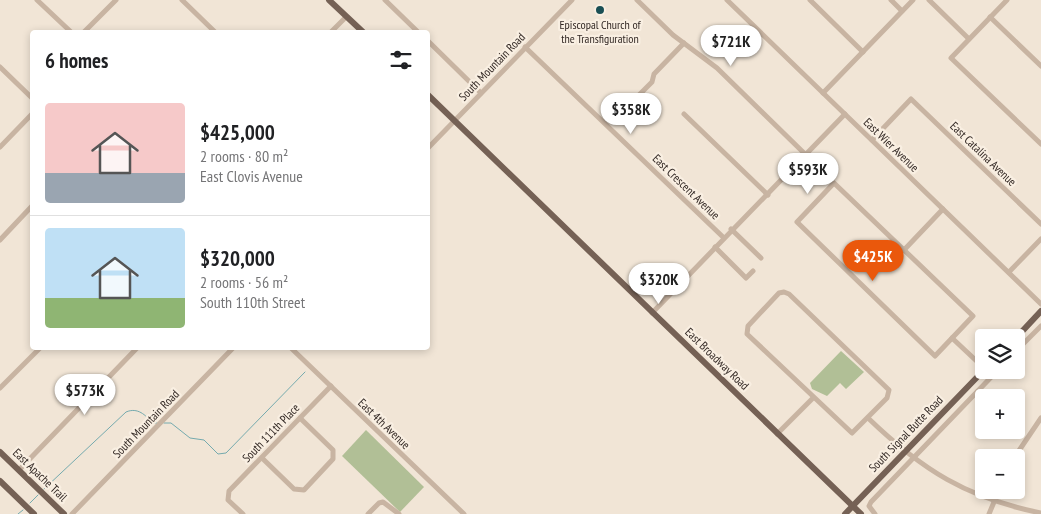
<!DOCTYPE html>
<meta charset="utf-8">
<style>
body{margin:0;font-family:"PT Sans Narrow",sans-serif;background:#f2f2f2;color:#202124;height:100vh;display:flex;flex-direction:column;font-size:19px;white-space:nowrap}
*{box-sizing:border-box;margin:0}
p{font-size:16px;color:#757577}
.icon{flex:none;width:28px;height:28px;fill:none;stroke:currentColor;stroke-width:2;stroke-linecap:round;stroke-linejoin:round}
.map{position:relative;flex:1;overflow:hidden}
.side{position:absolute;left:30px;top:30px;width:400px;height:320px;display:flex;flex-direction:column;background:#fff;border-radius:5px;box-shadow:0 2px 8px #0003}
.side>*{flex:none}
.tools{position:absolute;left:975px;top:329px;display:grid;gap:10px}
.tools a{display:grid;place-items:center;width:50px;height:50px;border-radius:5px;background:#fff;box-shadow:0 2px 8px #0003;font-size:25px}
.price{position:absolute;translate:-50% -42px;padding:0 11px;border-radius:18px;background:#fff;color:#222;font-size:16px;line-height:32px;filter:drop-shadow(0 1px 2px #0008)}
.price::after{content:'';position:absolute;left:50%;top:30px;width:15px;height:11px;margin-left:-8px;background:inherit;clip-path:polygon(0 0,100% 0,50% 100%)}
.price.selected{background:#ea580c;color:#fff}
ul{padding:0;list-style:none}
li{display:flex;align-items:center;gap:15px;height:125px;padding:0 15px}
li+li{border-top:1px solid #e0e0e0}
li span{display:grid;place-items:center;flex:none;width:140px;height:100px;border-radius:5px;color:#555}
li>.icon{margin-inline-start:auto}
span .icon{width:60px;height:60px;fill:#fffc;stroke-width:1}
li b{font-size:21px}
h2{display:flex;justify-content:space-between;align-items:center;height:60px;padding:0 15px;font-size:21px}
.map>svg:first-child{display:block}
.green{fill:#b1bf96}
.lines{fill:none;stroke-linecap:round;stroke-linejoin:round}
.stream{stroke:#75aaae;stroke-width:1}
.minor{stroke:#c8b4a2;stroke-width:5}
.major{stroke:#756155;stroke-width:6}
.poi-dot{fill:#1a4f54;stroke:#f9efe2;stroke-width:2}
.labels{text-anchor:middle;stroke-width:4.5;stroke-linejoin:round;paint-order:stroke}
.poi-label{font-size:12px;fill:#332925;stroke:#f9efe2}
.street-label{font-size:12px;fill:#332925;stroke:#f9efe2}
</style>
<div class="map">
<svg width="1041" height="514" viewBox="0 0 1041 514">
<rect width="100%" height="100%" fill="#f1e5d6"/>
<g class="green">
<path d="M841,351L864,372L846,389L840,383L827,396L812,389L810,383Z"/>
<path d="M366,430L424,487L400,512L342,456Z"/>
</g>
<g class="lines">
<g class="stream">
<path d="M164,423H171L190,438L204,440L218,454L226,453L305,372"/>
<path d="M44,489L126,412C138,407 145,415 153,423H157"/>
<path d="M30,503L38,495"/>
<path d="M18,514L23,510"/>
</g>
<g class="minor">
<path d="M37,0L71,32"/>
<path d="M182,0L215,32"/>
<path d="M385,0L418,32"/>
<path d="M637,0L673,35L717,68L806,155"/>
<path d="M727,0L1041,304"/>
<path d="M810,0L863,52"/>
<path d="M891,0L902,11"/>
<path d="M929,0L969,39"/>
<path d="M1007,0L951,58L1041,144"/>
<path d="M990,17L1041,66"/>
<path d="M84,32L116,0"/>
<path d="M331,32L346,17"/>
<path d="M428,41L481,93"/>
<path d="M525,47L724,238"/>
<path d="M0,67L32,98"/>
<path d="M823,93L913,0"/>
<path d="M636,98L652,82L654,74L684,43"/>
<path d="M684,114L768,195"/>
<path d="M872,140L911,99L1041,224"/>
<path d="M0,147L32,114"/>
<path d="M428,148L572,0"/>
<path d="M834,183L973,316L935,356L797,222Z"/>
<path d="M731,229L761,258"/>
<path d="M0,240L32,206"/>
<path d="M715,247L746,278L753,271"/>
<path d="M904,250L943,209"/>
<path d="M1009,272L1041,239"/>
<path d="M784,292L789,294L889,390L887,398L852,433L747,334L748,326L779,293Z"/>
<path d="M652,313L845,114"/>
<path d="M952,338L984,368"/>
<path d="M291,348L464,514"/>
<path d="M1016,351L1041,326"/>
<path d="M0,388L40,348"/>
<path d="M868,418C922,470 967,498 1041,513"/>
<path d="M777,434L813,398"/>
<path d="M262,458L294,489L304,490L333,459V450L300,418"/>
<path d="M1014,458L1041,418"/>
<path d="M19,470L137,348"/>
<path d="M72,514L233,348"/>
<path d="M243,514L228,500L229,491L331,386"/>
<path d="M368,514L379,503L383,502L399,514"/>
<path d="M875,514L869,506L871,502L998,370"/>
<path d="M989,514L999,490"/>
</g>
<g class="major">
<path d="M329,0L363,32"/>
<path d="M428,95L861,514"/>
<path d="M1016,338L1041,311"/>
<path d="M0,452L64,514"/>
<path d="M0,481L34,514"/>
<path d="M845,514L984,370"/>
</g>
</g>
<circle class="poi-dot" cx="600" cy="10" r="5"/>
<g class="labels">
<g class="poi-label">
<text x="600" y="29">Episcopal Church of<tspan x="600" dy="14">the Transfiguration</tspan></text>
</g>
<g class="street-label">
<text transform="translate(492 67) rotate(-46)" y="4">South Mountain Road</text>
<text transform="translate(891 145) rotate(44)" y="4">East Wier Avenue</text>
<text transform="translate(983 154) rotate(44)" y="4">East Catalina Avenue</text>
<text transform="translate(686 187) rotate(44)" y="4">East Crescent Avenue</text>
<text transform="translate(717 359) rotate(44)" y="4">East Broadway Road</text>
<text transform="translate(146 424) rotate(-46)" y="4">South Mountain Road</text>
<text transform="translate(384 424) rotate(44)" y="4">East 4th Avenue</text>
<text transform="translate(271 433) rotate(-46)" y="4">South 111th Place</text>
<text transform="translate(906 434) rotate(-46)" y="4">South Signal Butte Road</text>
<text transform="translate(40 475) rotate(44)" y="4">East Apache Trail</text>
</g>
</g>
</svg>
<div class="tools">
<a><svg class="icon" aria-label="layers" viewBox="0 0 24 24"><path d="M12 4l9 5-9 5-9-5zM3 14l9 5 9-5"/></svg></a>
<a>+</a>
<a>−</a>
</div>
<b class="price" style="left:731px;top:67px">$721K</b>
<b class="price" style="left:631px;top:135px">$358K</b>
<b class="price" style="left:808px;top:195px">$593K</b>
<b class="price selected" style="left:873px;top:282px">$425K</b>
<b class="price" style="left:659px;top:305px">$320K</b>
<b class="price" style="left:85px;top:416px">$573K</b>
<section class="side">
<h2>6 homes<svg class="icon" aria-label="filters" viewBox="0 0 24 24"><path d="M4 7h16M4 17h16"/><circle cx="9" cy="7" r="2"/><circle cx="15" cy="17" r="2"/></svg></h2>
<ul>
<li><span style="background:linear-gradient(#f6c9c9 70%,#9aa5b1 0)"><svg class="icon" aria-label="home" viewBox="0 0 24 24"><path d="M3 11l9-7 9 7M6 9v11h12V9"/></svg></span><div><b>$425,000</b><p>2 rooms · 80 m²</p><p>East Clovis Avenue</p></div></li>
<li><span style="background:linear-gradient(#bfe0f5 70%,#8fb573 0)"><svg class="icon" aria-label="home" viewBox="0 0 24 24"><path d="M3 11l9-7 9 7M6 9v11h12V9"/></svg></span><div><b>$320,000</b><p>2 rooms · 56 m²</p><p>South 110th Street</p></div></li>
</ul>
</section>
</div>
